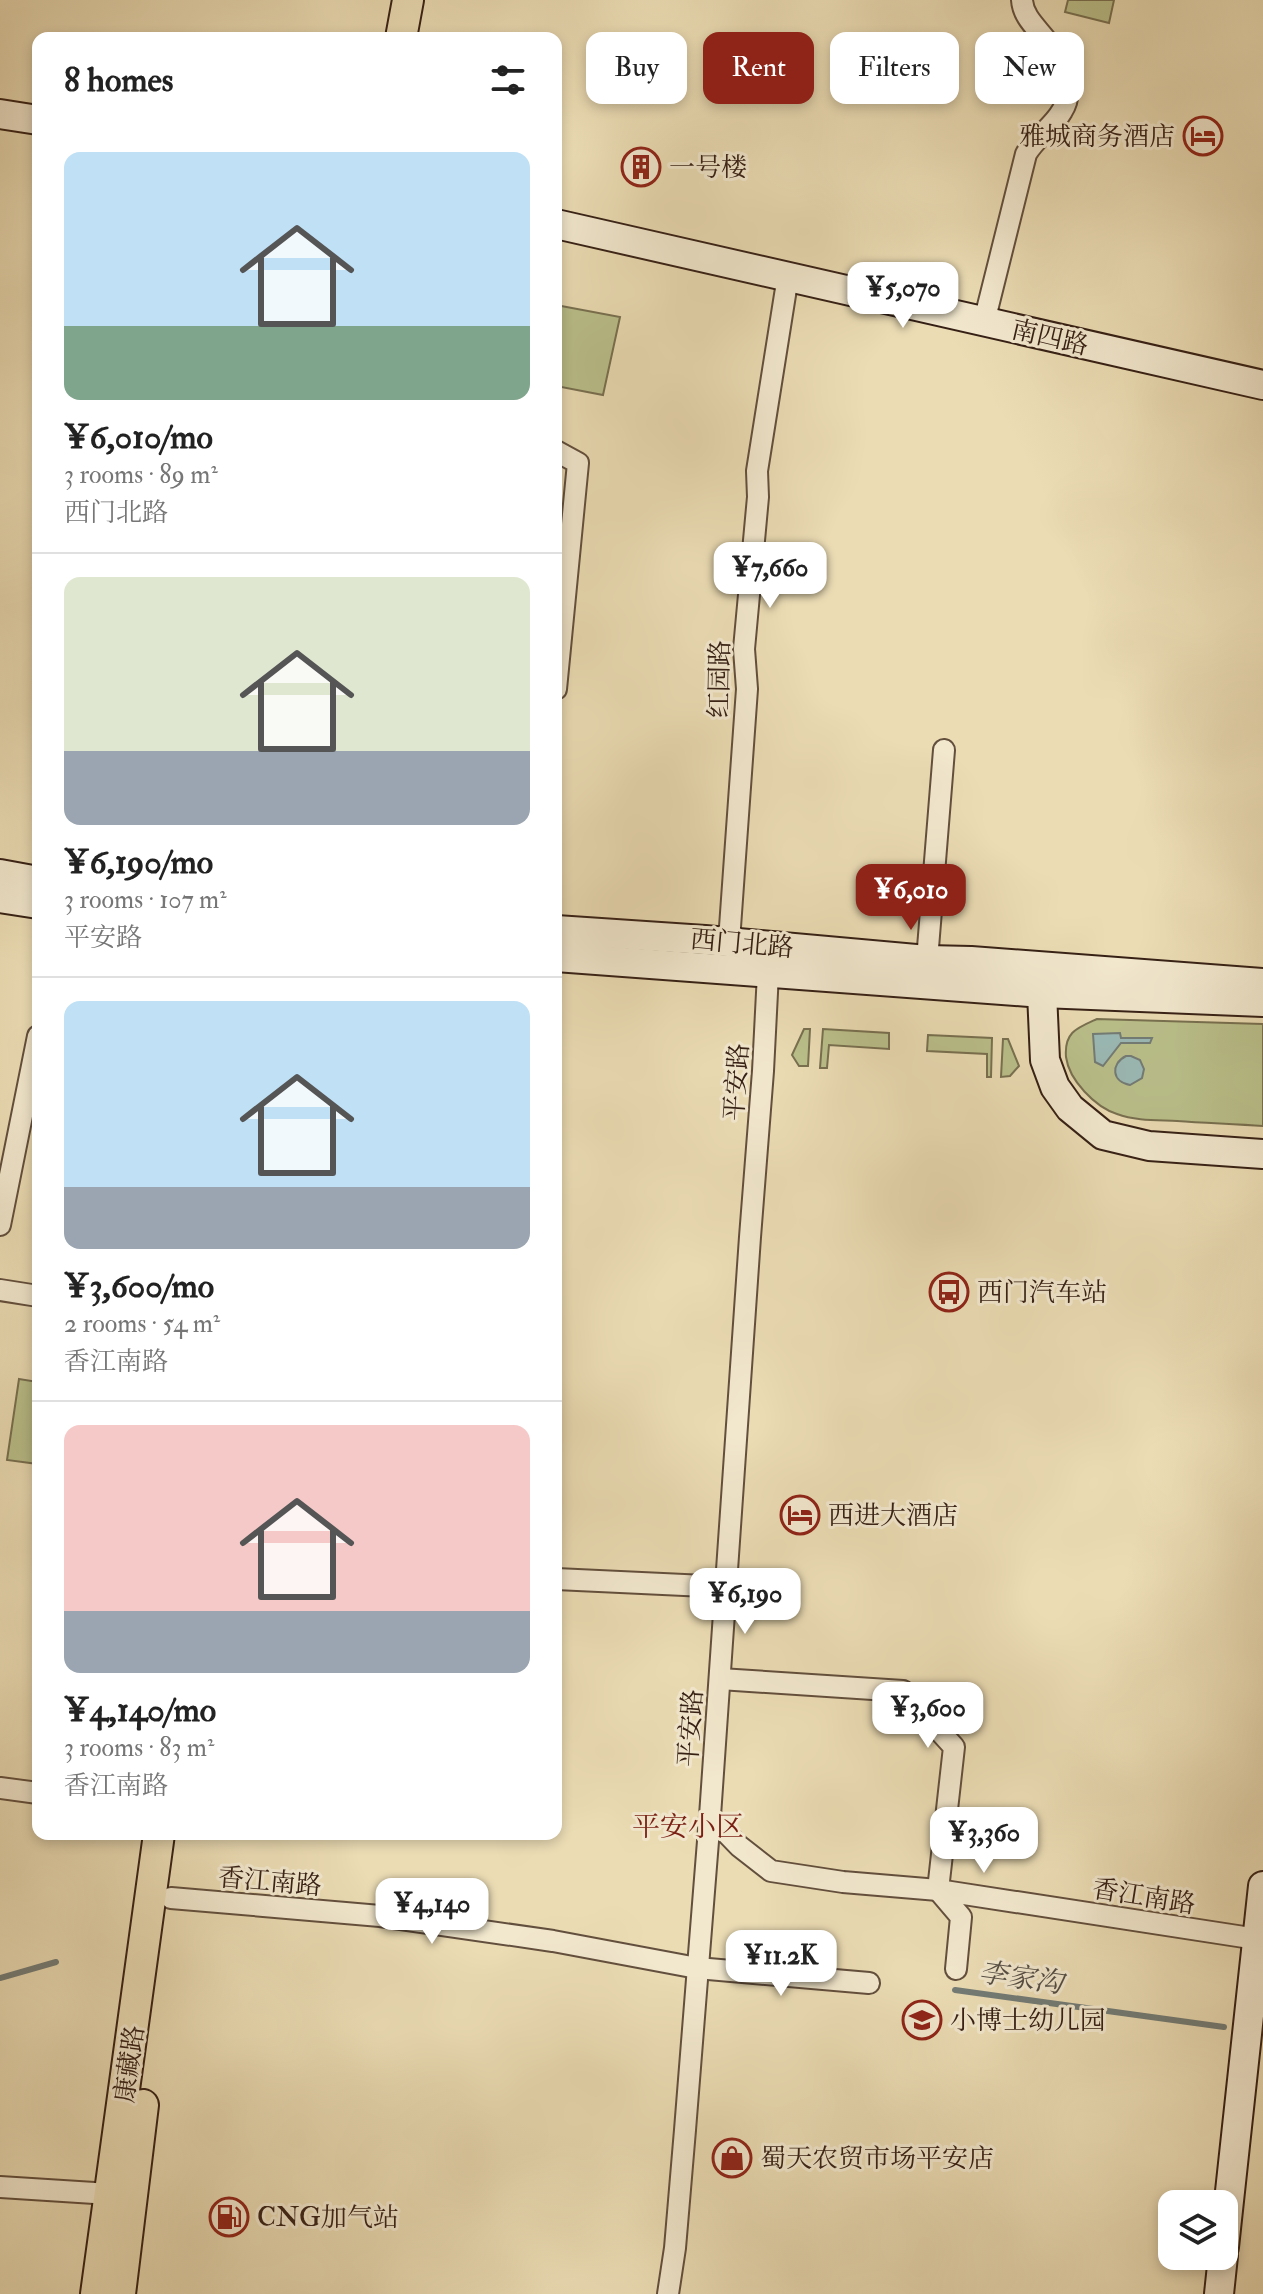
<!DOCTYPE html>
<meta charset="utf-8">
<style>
body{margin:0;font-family:"IM FELL Double Pica","Noto Serif SC",serif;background:#f2f2f2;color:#222;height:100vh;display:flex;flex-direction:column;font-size:30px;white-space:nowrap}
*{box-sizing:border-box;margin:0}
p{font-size:26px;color:#767676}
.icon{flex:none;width:44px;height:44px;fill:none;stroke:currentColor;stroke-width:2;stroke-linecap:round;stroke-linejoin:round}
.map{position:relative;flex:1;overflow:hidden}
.details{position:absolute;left:32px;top:32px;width:530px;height:1808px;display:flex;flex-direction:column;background:#fff;border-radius:16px;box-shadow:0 4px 12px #0003}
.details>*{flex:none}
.banner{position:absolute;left:586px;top:32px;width:556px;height:72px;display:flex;gap:16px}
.fabs{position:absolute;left:1158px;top:2190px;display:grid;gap:16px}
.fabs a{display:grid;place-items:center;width:80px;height:80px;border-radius:16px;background:#fff;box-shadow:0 4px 12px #0003;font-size:40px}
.price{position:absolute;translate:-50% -68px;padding:0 18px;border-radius:16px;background:#fff;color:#222;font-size:26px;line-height:52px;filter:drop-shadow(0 2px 4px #0008)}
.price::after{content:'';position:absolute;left:50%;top:48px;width:24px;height:18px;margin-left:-12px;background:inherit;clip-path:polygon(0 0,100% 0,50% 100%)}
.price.current{background:#8f2418;color:#fff}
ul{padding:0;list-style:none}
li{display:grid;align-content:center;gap:16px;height:424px;padding:0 32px}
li+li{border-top:2px solid #e0e0e0}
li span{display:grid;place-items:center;height:248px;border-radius:16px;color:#555}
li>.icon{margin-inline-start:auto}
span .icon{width:144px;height:144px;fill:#fffc;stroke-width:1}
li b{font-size:34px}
h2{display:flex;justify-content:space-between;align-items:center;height:96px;padding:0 32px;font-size:34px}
.pill{padding:0 28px;border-radius:16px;background:#fff;box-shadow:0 4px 12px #0003;font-size:28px;line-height:72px}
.pill.current{background:#8f2418;color:#fff}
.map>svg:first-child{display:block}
.green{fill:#bac08b;stroke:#787050;stroke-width:2}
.water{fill:#9bbab6;stroke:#737c76;stroke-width:2}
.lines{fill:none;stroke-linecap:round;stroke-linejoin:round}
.stream{stroke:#737c76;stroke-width:6}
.street-casing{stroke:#634f3d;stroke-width:24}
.secondary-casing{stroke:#362015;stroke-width:32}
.primary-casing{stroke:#362015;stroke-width:34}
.street{stroke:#f2e8ce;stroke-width:20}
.secondary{stroke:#f2e8ce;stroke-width:28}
.primary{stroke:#ebdcb4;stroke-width:30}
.labels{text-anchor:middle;stroke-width:6;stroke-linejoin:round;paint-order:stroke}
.poi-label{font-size:26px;fill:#362015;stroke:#f2e8ce;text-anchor:start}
.street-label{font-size:26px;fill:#362015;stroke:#f2e8ce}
.neighbourhood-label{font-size:28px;fill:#7a1f14;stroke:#f2e8ce}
.water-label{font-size:28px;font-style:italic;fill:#544e45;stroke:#f2e8ce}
</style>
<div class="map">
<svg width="1263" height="2294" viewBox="0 0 1263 2294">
<rect width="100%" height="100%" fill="#ebdcb4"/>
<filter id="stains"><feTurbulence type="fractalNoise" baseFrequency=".0025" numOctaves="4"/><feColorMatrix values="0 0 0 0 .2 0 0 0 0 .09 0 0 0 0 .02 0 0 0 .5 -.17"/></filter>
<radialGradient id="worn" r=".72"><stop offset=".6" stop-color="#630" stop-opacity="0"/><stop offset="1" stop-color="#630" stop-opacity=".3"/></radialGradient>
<g class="green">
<path d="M1068,0H1114L1109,23L1065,12Z"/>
<path d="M556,305L620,317L603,395L556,386Z"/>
<path d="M1097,1019L1263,1024V1126C1234,1124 1206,1123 1177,1121C1157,1120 1136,1121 1117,1114C1095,1107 1069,1080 1066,1057C1064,1032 1077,1028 1097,1019Z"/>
<path d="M804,1029H810L808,1066H799L792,1055Z"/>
<path d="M823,1029L889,1033V1049L829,1045L827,1068H820Z"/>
<path d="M928,1035L992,1038L991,1077H987V1054L927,1051Z"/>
<path d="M1003,1039H1008L1019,1066L1010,1076L1001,1077Z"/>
<path d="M19,1379L38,1382V1464L7,1460Z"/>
</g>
<g class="water">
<path d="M1120,1033L1121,1038H1152L1150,1043H1121L1103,1066L1095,1062L1093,1034Z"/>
<path d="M1126,1056H1131L1140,1060L1144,1069L1142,1078L1130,1085C1112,1082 1110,1064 1126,1056Z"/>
</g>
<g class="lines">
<g class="stream">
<path d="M0,1978L56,1962"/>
<path d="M955,1990L1224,2027"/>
</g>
<g class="street-casing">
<g id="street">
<path d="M984,322L1026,154C1036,137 1053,127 1062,111C1075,91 1062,64 1051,47C1041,31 1023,19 1022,0"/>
<path d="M556,451L578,463L556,689"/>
<path d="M729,941L747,689L744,649L758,497L757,471L788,276"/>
<path d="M927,960L944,750"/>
<path d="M0,1225L38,1036"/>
<path d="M0,1290L38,1296"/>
<path d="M556,1579L727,1587"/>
<path d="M720,1679L903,1691L954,1747L938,1890L961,1917L956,1969"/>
<path d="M0,1788L38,1793"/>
<path d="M710,1816L739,1846L771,1871L843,1882L938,1890L1257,1939"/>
<path d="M171,1898L380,1916L553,1941L697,1968L869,1983"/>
<path d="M0,2187L110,2194"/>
<path d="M668,2294L675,2248L685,2130L710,1816L750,1237L763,1071L768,973"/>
</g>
</g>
<g class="secondary-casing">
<g id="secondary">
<path d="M0,114L38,120"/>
<path d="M556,224L1263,385"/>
<path d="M0,874L38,881"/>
<path d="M0,898L38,904"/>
<path d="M556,930L705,940L927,960L971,961L1263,983"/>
<path d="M556,957L1042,993L1263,1002"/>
<path d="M1042,993L1045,1060L1055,1087L1070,1108L1103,1135L1149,1146L1263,1154"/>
<path d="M1224,2247L1263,1886"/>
<path d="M1219,2294L1223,2256"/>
</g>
</g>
<g class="primary-casing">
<g id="primary">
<path d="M401,38L408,0"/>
<path d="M96,2294L159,1834"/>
<path d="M120,2294L143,2105"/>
</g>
</g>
<use href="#street" class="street"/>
<use href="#secondary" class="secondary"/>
<use href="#primary" class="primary"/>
</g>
<defs>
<g id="hotel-ring" transform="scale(2)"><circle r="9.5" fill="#f2e8ce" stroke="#8f2418" stroke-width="1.5"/><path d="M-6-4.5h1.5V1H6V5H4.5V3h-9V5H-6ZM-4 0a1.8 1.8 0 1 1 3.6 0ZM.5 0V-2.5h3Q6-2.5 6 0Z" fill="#8f2418"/></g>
<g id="building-ring" transform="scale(2)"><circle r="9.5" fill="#f2e8ce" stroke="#8f2418" stroke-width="1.5"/><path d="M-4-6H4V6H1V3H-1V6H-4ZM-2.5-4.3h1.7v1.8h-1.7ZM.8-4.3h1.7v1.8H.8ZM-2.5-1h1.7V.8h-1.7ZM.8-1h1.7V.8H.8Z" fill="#8f2418"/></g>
<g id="bus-ring" transform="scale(2)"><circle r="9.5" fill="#f2e8ce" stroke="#8f2418" stroke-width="1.5"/><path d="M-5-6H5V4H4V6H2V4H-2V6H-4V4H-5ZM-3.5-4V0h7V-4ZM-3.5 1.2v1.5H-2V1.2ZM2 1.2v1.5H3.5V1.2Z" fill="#8f2418"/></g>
<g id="school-ring" transform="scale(2)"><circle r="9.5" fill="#f2e8ce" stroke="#8f2418" stroke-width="1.5"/><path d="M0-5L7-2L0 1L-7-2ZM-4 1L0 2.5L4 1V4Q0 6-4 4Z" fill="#8f2418"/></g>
<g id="shop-ring" transform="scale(2)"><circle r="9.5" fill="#f2e8ce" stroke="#8f2418" stroke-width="1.5"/><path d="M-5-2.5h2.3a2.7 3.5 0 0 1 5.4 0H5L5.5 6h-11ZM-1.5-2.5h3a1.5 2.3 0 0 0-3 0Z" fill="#8f2418"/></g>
<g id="fuel-ring" transform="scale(2)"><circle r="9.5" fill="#f2e8ce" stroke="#8f2418" stroke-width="1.5"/><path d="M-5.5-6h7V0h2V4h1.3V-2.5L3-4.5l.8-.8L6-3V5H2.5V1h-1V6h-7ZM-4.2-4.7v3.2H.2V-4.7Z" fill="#8f2418"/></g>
</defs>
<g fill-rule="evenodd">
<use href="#hotel-ring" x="1203" y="136"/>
<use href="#building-ring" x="641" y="167"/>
<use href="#bus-ring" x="949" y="1292"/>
<use href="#hotel-ring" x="800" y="1515"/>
<use href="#school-ring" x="922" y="2020"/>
<use href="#shop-ring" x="732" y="2158"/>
<use href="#fuel-ring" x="229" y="2217"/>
</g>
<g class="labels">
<g class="poi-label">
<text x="1175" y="145" text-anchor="end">雅城商务酒店</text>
<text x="669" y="176">一号楼</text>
<text x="977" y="1301">西门汽车站</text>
<text x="828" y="1524">西进大酒店</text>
<text x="950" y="2029">小博士幼儿园</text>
<text x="760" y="2167">蜀天农贸市场平安店</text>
<text x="257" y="2226">CNG加气站</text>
</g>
<g class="street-label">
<text transform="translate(1050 337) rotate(13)" y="9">南四路</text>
<text transform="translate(719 679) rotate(-89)" y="9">红园路</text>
<text transform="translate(742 943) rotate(5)" y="9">西门北路</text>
<text transform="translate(736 1082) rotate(-86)" y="9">平安路</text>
<text transform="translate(690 1728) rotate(-86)" y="9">平安路</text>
<text transform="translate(270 1881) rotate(5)" y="9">香江南路</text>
<text transform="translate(1144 1896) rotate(9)" y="9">香江南路</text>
<text transform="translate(129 2064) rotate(-82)" y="9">康藏路</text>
</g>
<g class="neighbourhood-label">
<text x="688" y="1836">平安小区</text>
</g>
<g class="water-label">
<text transform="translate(1021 1977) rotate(8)" y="10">李家沟</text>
</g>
</g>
<rect width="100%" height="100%" filter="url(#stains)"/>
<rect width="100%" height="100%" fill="url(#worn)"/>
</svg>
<div class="fabs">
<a><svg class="icon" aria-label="layers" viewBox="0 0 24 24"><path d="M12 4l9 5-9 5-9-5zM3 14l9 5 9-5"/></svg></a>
</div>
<b class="price" style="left:903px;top:330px">¥5,070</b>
<b class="price" style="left:770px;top:610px">¥7,660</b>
<b class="price current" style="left:911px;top:932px">¥6,010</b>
<b class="price" style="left:745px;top:1636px">¥6,190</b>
<b class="price" style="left:928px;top:1750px">¥3,600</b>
<b class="price" style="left:984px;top:1875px">¥3,360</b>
<b class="price" style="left:432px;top:1946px">¥4,140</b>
<b class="price" style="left:781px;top:1998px">¥11.2K</b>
<div class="banner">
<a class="pill">Buy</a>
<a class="pill current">Rent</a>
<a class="pill">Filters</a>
<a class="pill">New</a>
</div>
<section class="details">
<h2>8 homes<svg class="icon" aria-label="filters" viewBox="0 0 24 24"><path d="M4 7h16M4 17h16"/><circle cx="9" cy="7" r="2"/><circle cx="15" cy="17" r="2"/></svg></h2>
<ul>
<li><span style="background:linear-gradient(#bfe0f5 70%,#7fa58c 0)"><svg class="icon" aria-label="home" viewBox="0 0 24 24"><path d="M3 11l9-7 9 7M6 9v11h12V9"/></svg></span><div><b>¥6,010/mo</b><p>3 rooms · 89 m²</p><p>西门北路</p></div></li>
<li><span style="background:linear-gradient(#dfe7d0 70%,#9aa5b1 0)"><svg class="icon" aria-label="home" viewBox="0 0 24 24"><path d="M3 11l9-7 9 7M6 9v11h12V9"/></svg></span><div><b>¥6,190/mo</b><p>3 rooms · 107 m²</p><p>平安路</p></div></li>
<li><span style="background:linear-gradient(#bfe0f5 75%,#9aa5b1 0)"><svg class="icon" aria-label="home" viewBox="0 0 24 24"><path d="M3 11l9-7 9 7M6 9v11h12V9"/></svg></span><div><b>¥3,600/mo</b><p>2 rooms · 54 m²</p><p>香江南路</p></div></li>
<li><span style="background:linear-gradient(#f6c9c9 75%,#9aa5b1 0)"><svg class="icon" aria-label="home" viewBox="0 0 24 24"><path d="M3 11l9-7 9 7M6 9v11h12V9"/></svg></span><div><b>¥4,140/mo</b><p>3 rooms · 83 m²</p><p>香江南路</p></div></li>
</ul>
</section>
</div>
